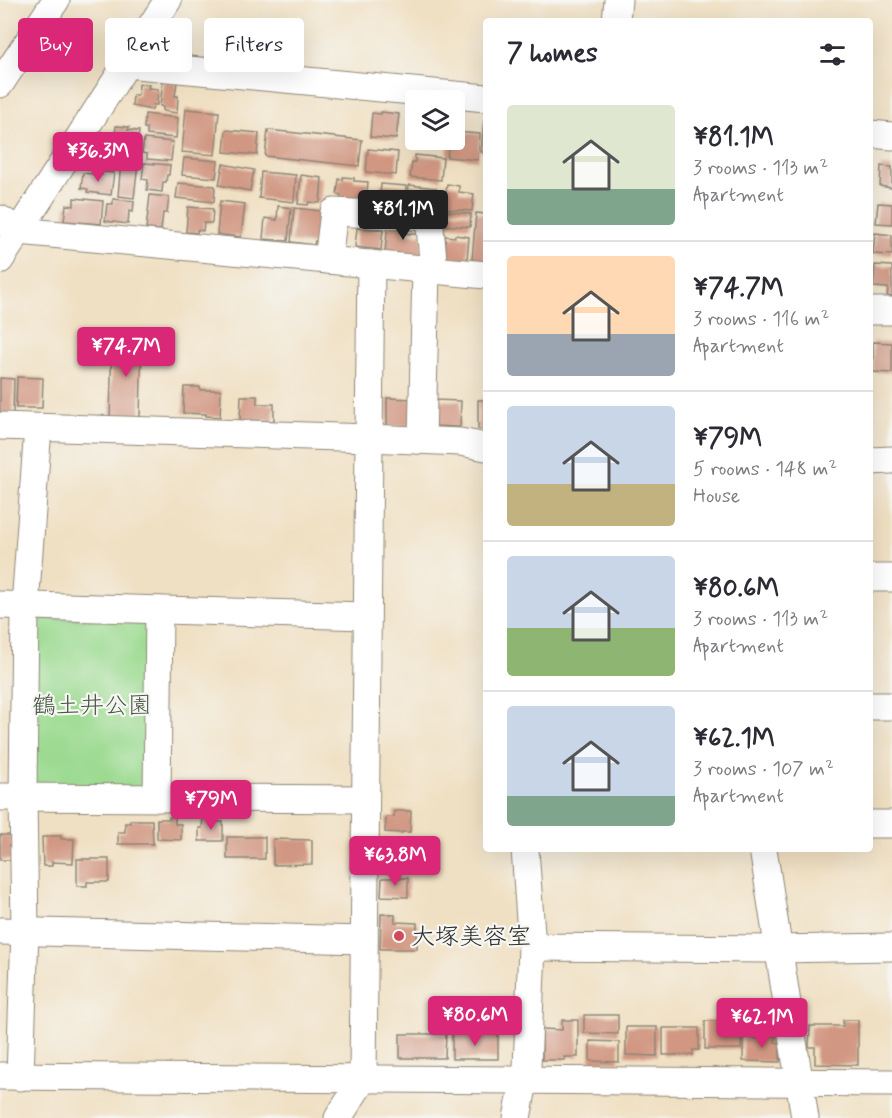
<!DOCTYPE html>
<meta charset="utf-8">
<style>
body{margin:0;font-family:Mynerve,"Klee One",sans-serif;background:#f7f7f7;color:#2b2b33;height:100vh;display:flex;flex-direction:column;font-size:22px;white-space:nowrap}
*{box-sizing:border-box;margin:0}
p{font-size:20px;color:#7c7c81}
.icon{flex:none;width:33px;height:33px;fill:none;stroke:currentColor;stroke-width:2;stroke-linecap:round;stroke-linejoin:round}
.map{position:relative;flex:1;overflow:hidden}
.details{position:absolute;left:483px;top:18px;width:390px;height:834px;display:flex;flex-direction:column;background:#fff;border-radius:6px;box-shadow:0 6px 24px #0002}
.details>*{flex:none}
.banner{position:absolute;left:18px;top:18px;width:375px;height:54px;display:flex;gap:12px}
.fabs{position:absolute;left:405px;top:90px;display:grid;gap:12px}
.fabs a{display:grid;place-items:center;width:60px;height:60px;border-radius:6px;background:#fff;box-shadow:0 6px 24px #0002;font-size:30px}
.price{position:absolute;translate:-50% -51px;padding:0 14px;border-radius:6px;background:#db2777;color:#fff;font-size:20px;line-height:39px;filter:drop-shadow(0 2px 3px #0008)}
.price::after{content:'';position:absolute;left:50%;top:36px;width:18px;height:14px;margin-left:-9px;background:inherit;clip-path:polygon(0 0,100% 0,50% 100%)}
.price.active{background:#222;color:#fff}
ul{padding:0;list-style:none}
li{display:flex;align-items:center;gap:18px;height:150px;padding:0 24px}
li+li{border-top:2px solid #e1e1e2}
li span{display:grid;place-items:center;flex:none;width:168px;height:120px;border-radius:6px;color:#555}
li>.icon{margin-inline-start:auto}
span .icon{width:72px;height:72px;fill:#fffc;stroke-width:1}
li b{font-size:26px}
h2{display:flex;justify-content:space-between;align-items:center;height:72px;padding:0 24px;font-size:26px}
.pill{padding:0 21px;border-radius:6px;background:#fff;box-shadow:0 6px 24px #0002;font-size:21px;line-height:54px}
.pill.active{background:#db2777;color:#fff}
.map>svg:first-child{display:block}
.green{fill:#9bda90;stroke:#63825e;stroke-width:1.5}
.building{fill:#d19782}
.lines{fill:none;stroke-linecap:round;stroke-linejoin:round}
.minor-casing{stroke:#8e8677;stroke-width:29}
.minor{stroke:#fff;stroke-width:27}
.poi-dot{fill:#d1495b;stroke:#f6f6f2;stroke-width:2}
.labels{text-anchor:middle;stroke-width:4.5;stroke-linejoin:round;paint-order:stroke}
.park-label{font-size:24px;fill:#475744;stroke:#f6f6f2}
.poi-label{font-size:24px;fill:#2b2b2b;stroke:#f6f6f2;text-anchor:start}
</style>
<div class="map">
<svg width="892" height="1118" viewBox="0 0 892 1118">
<rect width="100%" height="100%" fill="#f6f6f2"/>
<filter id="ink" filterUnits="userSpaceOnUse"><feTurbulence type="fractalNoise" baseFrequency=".0167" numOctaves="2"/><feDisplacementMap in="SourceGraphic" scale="12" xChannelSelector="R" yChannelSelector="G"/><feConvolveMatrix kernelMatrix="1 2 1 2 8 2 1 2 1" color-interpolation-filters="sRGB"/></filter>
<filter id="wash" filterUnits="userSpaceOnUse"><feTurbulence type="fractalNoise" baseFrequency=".008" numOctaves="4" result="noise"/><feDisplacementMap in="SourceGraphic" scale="24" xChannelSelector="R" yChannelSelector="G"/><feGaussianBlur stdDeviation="1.35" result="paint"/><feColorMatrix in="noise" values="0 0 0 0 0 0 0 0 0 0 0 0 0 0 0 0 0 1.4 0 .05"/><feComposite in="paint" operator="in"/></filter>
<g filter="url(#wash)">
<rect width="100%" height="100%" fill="#f0e0c3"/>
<path class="green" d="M33,618L152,619L151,792L31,790Z"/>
<g id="blocks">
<g class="building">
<path d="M163,81L177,82L175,96H178L177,113L163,111V107L160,106Z"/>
<path d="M139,84L149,85L148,88L158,89L157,105H153L152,110L132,106L133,95H138Z"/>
<path d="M186,109L219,112L215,155L182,152Z"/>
<path d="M381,112L399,114L396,139L370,137L372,113L381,114Z"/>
<path d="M145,114L178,118L176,138L147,135V128H144Z"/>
<path d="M484,121H486V152H481Z"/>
<path d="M116,126L129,127L128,130L139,131L137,146L128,145V149L106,147L108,134L115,135Z"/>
<path d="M226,130L259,133L257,155L224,152Z"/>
<path d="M268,130L362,140L359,166L265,156Z"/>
<path d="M454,132L480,134L478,160L447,157L449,140H454Z"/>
<path d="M144,139L173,142L171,161L147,159V154L142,153Z"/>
<path d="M368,149L398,152L396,175L366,172Z"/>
<path d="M415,155L443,158L441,180L410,177L412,162H415Z"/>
<path d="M184,158L218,161L216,178L182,175Z"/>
<path d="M121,161L138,163L134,198L118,196Z"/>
<path d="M144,163L170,165L169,175H167L166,182H163L162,192L147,190L148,180L142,179Z"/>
<path d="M223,164L254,170L250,191L219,185Z"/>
<path d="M881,166L892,167V188L880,186Z"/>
<path d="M102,172L114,173L111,195L87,192L88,189L81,188L83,173L102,175Z"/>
<path d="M261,172L296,175L294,202L259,198Z"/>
<path d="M301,175L322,178L320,203L309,202L308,205L298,204Z"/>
<path d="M343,177L354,178V181L368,182L366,202L340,200L341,195L337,194L339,179L343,180Z"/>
<path d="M178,183L215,186L214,202L176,198Z"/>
<path d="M381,184L406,186L404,206L379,204Z"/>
<path d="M447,184L459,186V192L474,194L472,211L444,209Z"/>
<path d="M409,185L436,188L434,210L407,207Z"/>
<path d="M150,195L169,197L167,213H163L161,230L146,229Z"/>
<path d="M74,198L103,201L101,224L64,221L66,205L74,206Z"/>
<path d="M113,199L134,201L133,212L129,211L128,224L105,221L107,204H113Z"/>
<path d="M220,201L245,204L241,237L217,234Z"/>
<path d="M878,203L892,204V224L876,223Z"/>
<path d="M278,206L291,208L288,241L263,239L265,218L277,220Z"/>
<path d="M188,207L213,209L212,223H204L203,231L197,230V233L186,232Z"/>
<path d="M294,208L322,211L319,242L315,241L314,245L291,242Z"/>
<path d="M444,211L471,214L470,227L443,225Z"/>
<path d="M476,213L486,214V262L472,260Z"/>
<path d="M388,223L404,224L403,233L423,235L421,256L385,252Z"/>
<path d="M357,228L383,230L381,250L355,247Z"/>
<path d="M875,233L892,235V255L873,254Z"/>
<path d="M455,235L469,237L467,260L443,257L445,236L455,237Z"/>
<path d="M875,265L892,266V297L887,296L888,288L873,287Z"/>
<path d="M112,337H142L140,418H110Z"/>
<path d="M873,342L892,343V373L873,372Z"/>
<path d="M17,377L43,378L42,408H16Z"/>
<path d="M0,378L14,379L13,414H0Z"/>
<path d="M184,387H200V390H221L220,417L206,416V414L183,413Z"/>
<path d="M241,396H257V404H274V421L240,420Z"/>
<path d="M387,398L414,399L413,426H387Z"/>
<path d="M432,400L461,401L460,427L432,426Z"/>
<rect x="478" y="400" width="8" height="29"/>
<path d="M394,811H411L410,832H402V833L385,832L386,817H394Z"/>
<path d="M169,817H175V824H181V840L157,839V819H170Z"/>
<path d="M203,817H212V822H223V841H199V828H202Z"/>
<path d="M130,820H152L153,844H118V832H125V823H130Z"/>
<rect x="0" y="835" width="12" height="25"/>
<path d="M48,836H61V839H74L73,863L52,862V866H43L42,837H48Z"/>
<rect x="227" y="837" width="38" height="22"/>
<path d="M273,839L312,840V864L273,865Z"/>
<path d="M382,844H411V867L382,866Z"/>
<path d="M77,859H109V882H87V886H77Z"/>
<path d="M382,878H408V897L381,896Z"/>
<path d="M381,914L395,915V922L417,923V949H380Z"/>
<path d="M584,1015H618V1034L584,1033Z"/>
<path d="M562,1020H578V1057H564L565,1060H542V1029L562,1030Z"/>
<path d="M843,1020H858V1065L815,1064V1047H809L810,1026H843Z"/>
<rect x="705" y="1021" width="36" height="28"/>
<path d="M626,1027H657V1056L626,1055Z"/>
<path d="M663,1028H699V1050H693V1055H663Z"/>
<path d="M400,1034H446L445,1058H400Z"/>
<rect x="452" y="1034" width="46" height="25"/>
<path d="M757,1035H775V1042L780,1043V1062L743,1061V1038L757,1039Z"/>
<path d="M590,1041L619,1042V1062L590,1061Z"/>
</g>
</g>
</g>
<g filter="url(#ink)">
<use href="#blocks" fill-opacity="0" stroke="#8e8677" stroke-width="1.5"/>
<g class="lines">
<g class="minor-casing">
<g id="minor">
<path d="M616,21L618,0"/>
<path d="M126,64L486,98"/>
<path d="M0,84L56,0"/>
<path d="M870,134L892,136"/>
<path d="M0,219L19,231L486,275"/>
<path d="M0,260L168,0"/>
<path d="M328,260L334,212L429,217L434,270"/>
<path d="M371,264L369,438L460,442L486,447"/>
<path d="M870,311H892"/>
<path d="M0,426L369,438L363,1079L338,1118"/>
<path d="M422,440L426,270"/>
<path d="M870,461L892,460"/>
<path d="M870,578H892"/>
<path d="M0,605L367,616"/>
<path d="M870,706H892"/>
<path d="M0,797L365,799"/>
<path d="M157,798L159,610"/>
<path d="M870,824H892"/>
<path d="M525,849L532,947L777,949L892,947"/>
<path d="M763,849L805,1118"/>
<path d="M0,931L364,940"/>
<path d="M0,1076L892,1083"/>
<path d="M20,1077L25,930L23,797L25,606L38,428"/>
<path d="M517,1118L527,1067L532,947"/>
</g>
</g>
<use href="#minor" class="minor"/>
</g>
</g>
<circle class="poi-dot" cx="399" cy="936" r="6"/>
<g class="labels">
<g class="park-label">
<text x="92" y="713">鶴土井公園</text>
</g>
<g class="poi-label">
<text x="411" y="944">大塚美容室</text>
</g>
</g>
</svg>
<div class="fabs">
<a><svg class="icon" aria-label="layers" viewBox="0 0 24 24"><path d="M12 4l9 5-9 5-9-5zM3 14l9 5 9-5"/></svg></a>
</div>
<b class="price" style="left:98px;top:183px">¥36.3M</b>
<b class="price active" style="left:403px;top:241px">¥81.1M</b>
<b class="price" style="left:126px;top:378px">¥74.7M</b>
<b class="price" style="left:211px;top:831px">¥79M</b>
<b class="price" style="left:395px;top:887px">¥63.8M</b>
<b class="price" style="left:475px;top:1047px">¥80.6M</b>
<b class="price" style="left:762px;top:1049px">¥62.1M</b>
<div class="banner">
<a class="pill active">Buy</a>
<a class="pill">Rent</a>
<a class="pill">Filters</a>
</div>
<section class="details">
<h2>7 homes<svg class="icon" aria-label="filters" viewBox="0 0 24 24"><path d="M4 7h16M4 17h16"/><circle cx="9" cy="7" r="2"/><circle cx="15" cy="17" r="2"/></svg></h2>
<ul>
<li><span style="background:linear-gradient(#dfe7d0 70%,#7fa58c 0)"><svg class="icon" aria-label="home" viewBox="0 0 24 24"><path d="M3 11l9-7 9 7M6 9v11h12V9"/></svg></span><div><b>¥81.1M</b><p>3 rooms · 113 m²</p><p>Apartment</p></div></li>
<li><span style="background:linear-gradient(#ffd9b3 65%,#9aa5b1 0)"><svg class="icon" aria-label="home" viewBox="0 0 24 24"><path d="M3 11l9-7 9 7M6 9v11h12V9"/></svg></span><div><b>¥74.7M</b><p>3 rooms · 116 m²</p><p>Apartment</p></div></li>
<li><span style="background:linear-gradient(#c9d6e8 65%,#c2b280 0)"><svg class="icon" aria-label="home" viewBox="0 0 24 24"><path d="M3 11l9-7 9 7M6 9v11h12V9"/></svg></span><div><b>¥79M</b><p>5 rooms · 148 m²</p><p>House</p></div></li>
<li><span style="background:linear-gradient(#c9d6e8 60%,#8fb573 0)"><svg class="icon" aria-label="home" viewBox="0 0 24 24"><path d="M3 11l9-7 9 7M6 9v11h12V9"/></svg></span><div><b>¥80.6M</b><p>3 rooms · 113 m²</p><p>Apartment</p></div></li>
<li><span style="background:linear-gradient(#c9d6e8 75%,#7fa58c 0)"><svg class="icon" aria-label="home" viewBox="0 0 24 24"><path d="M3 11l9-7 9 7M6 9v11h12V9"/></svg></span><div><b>¥62.1M</b><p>3 rooms · 107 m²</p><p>Apartment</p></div></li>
</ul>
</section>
</div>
